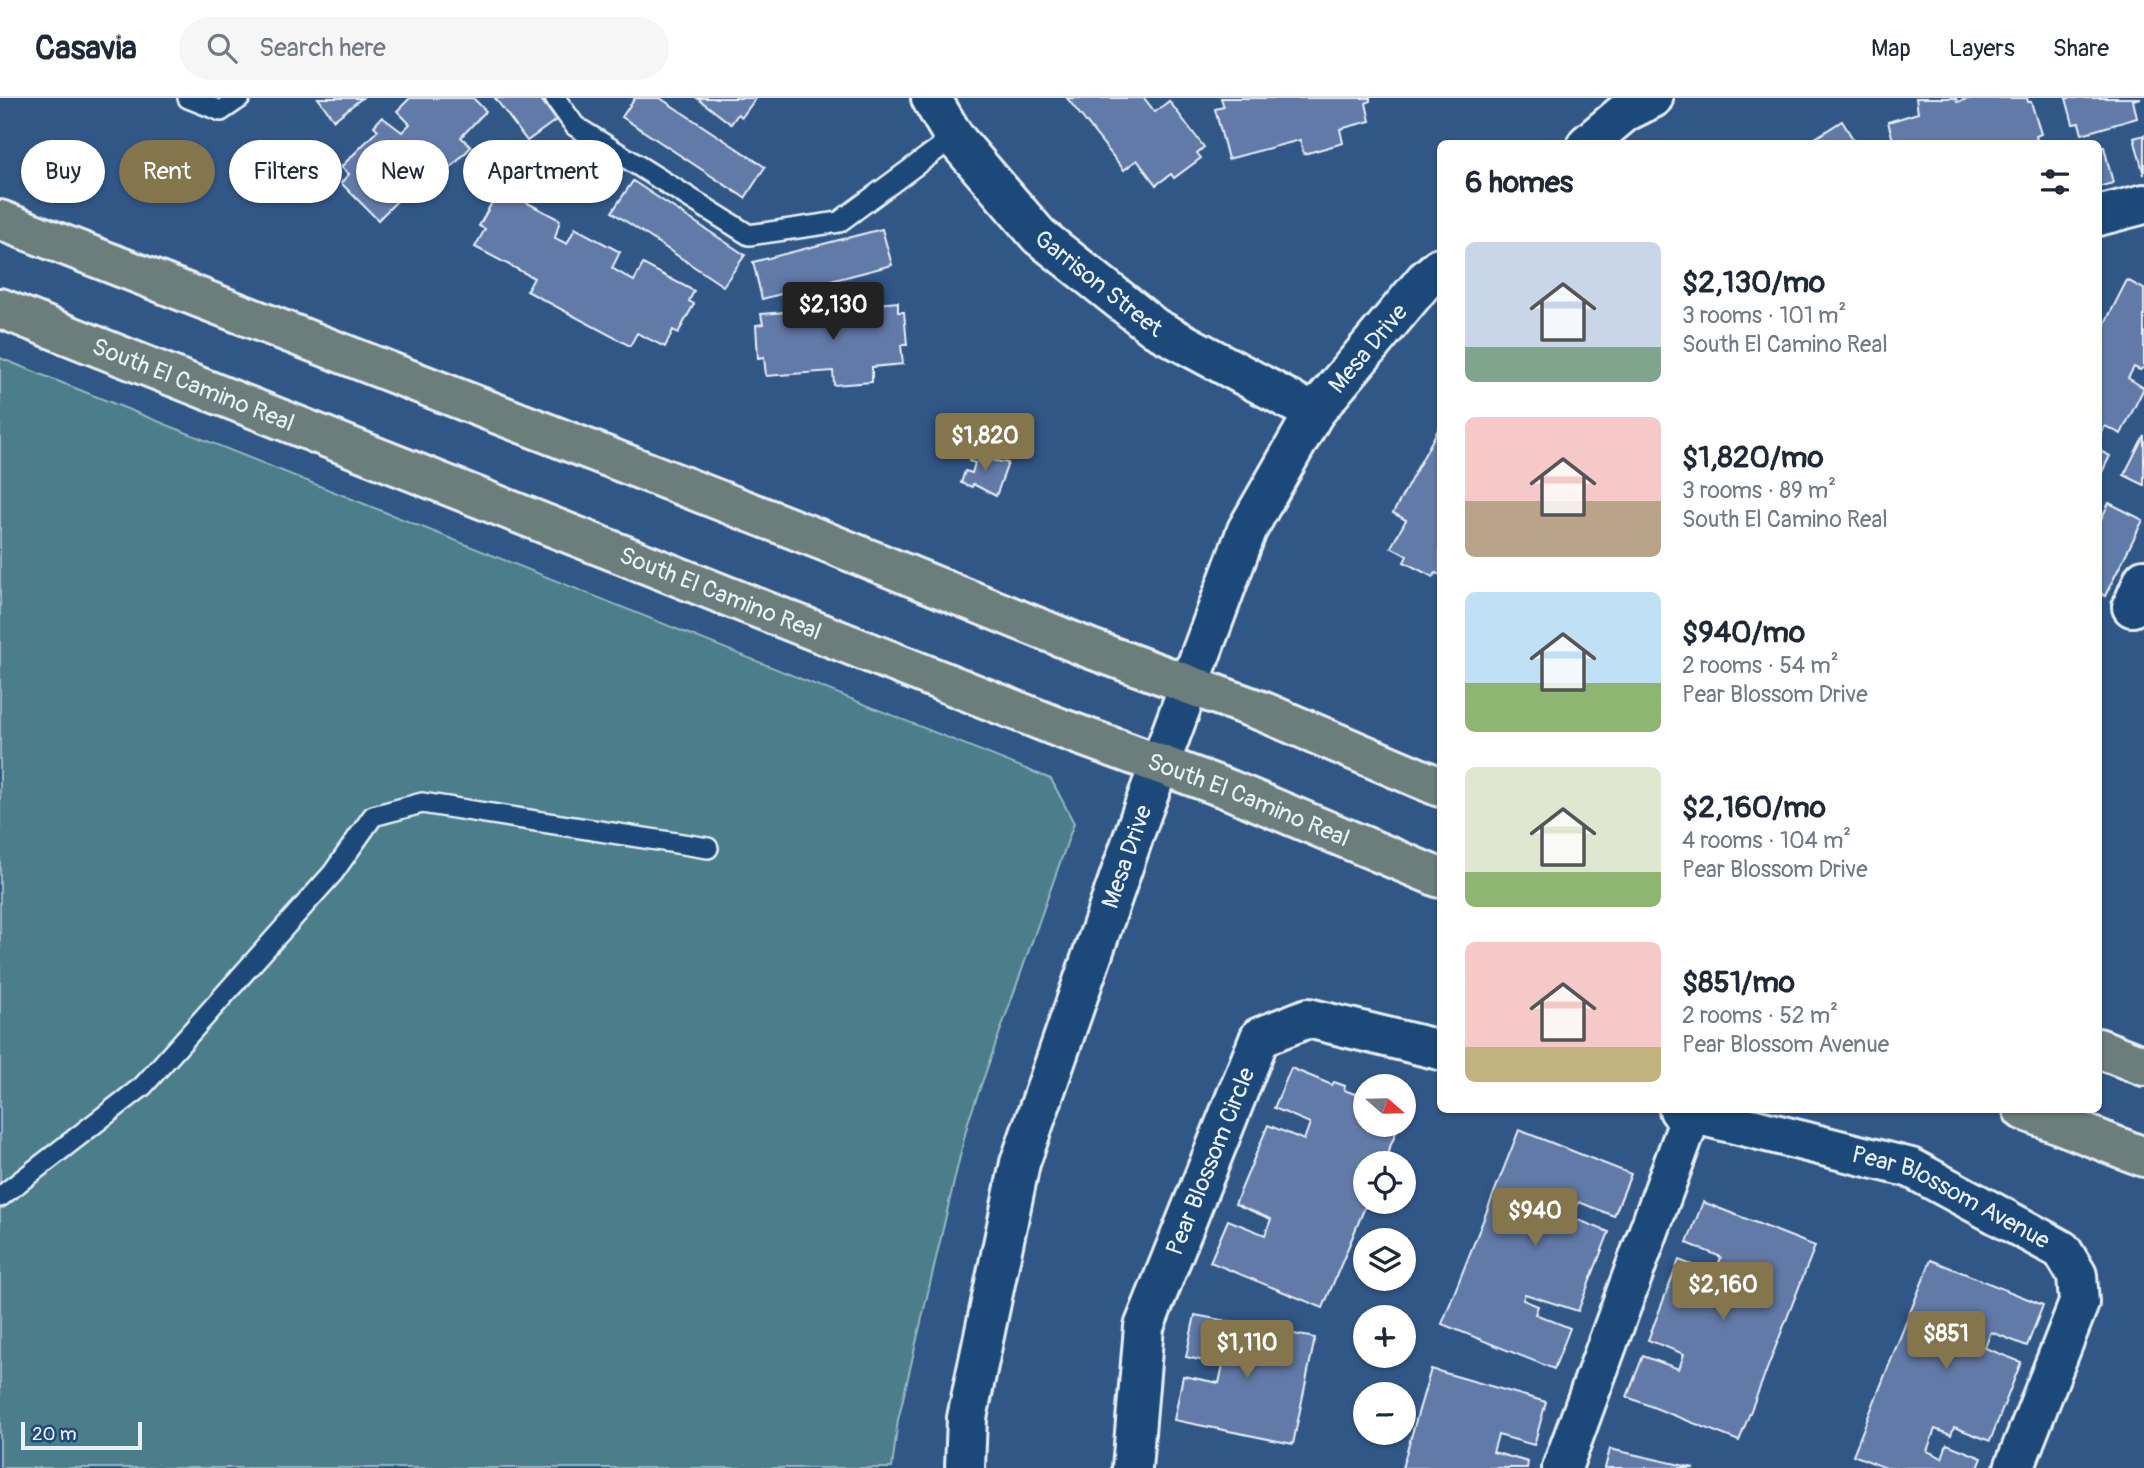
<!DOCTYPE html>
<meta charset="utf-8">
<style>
body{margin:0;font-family:Pangolin,sans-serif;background:#f6f6f7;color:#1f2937;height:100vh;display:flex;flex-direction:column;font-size:26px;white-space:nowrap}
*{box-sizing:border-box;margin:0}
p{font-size:23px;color:#747a83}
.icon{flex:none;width:38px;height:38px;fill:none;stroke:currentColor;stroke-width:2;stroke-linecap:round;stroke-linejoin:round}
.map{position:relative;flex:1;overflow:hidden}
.panel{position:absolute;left:1437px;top:42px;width:665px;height:973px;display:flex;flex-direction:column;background:#fff;border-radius:10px;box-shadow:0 2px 5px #0004}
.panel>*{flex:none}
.top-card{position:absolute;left:21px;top:42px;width:665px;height:63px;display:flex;gap:14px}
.needle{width:46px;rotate:110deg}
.tools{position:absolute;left:1353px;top:976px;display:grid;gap:14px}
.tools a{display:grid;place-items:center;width:63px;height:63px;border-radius:50%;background:#fff;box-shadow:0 2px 5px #0004;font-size:35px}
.scale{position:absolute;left:21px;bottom:18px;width:121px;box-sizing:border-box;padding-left:7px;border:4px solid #e8f1f8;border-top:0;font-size:19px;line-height:24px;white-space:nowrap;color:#e8f1f8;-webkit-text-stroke:5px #1f4a7a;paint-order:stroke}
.price{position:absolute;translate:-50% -60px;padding:0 16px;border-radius:7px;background:#84754c;color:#fff;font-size:23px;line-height:46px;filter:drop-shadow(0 2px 4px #0008)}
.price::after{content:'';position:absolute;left:50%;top:42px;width:21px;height:16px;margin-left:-10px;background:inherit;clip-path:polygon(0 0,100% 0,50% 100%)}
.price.active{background:#222;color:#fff}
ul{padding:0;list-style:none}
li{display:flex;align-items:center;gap:21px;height:175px;padding:0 28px}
li span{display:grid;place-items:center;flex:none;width:196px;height:140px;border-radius:10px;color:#555}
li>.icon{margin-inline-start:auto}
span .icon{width:84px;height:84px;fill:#fffc;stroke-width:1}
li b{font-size:30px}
h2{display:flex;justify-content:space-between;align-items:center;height:84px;padding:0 28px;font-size:30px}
.chip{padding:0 24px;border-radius:32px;background:#fff;box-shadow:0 2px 5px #0004;font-size:24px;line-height:63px}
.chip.active{background:#84754c;color:#fff}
header{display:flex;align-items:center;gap:42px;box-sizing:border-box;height:98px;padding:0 35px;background:#fff;border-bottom:2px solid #e0e1e3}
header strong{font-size:33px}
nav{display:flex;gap:38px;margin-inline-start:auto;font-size:24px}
.search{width:490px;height:63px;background:#f6f6f7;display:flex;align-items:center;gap:18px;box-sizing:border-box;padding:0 24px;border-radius:38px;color:#747a83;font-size:26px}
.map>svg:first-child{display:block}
.green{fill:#4b7e8a;stroke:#9ab8c1;stroke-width:2}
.building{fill:#627aa8;stroke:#e8f1f8;stroke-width:2}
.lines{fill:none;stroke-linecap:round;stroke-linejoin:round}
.lane-casing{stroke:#e8f1f8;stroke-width:24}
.street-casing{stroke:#e8f1f8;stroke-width:44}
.secondary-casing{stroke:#e8f1f8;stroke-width:44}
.primary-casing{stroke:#e8f1f8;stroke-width:44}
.lane{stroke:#1f4a7a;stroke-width:19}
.street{stroke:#1f4a7a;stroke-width:38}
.secondary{stroke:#1f4a7a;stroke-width:38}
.primary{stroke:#6c7e7c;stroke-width:38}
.labels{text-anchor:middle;stroke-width:6;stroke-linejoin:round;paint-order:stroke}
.street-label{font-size:24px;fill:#e8f1f8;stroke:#1f4a7a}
</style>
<header>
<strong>Casavia</strong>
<div class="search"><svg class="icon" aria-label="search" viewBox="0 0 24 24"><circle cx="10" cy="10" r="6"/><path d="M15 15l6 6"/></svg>Search here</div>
<nav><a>Map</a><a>Layers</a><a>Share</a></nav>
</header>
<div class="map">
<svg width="2144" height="1370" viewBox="0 0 2144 1370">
<rect width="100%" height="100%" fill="#315787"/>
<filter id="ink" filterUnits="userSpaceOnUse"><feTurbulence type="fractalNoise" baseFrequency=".0143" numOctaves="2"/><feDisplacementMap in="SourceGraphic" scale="14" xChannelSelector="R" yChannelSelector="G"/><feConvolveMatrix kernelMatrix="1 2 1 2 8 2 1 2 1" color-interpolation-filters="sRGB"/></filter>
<g filter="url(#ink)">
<path class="green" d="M0,260L1051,681L1074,725L968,1024L898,1322L892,1370H0Z"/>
<g class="building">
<path d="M318,0H362L334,22Z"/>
<path d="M410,0H473L486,13L461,39L471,49L444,77L433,67L378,122L341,85L349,76L341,69L378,32L374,28L382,19L402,34L410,26L397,13Z"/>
<path d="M495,0H540L556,22L527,43Z"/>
<path d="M635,0H660L765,69L745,100L622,19Z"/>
<path d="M697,0H756L742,19L738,16L731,26Z"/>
<path d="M1067,0H1144L1155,14L1169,3L1204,49L1197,55L1201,60L1174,80L1171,76L1156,87L1137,62L1124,72Z"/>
<path d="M1221,0H1370V3L1366,5L1370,23L1340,31L1343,45L1304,56L1300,42L1228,61L1215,11L1224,9Z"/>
<path d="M1916,0H1956L1957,4L1971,0H2027L2028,4H2031L2041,36L2036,38L2038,46H1888L1893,42L1888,24L1918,15Z"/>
<path d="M2066,0H2141L2133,2L2137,20L2082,36L2079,25L2073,26Z"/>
<path d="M1842,23L1856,46H1806Z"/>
<path d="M2144,37V77L2134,40Z"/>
<path d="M2104,49L2113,85L2098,89V50Z"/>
<path d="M633,83L745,157L723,188L612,114Z"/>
<path d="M505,93L560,122L555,140L567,146L575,130L620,154L612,170L634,183L643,166L694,193L689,203L694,206L678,235L673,232L665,249L637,235L630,248L527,193L534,180L475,149L485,131L479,128L495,99L500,102Z"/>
<path d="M882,131L892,167L762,201L753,164Z"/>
<path d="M2127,182L2144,191V269L2140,272L2134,269L2128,280L2144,290L2121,336L2105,328L2098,342V239Z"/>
<path d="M898,204V214H904L907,247H901L903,266L872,269V284L834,287L833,273L766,278L764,259L758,260L756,227L763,226L761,216L824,211L830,229L843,228L841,209Z"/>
<path d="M1440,328V477L1436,475L1433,479L1404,464L1407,458L1391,449L1406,422L1393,415Z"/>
<path d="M2144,337V387L2124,377Z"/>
<path d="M973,350L986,355L984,361L1008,365L996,398L973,386L972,389L961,385L965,373L972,375L975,365L969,363Z"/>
<path d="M2098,352L2110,358L2098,382Z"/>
<path d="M2109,405L2143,422L2105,498L2098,494V427Z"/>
<path d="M1291,970L1332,987L1334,984L1345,988L1344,992L1365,1000V1027H1399L1383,1066H1365L1367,1104L1323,1210L1210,1164L1228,1122L1265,1137L1271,1121L1235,1106L1268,1027L1304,1042L1310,1025L1274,1010Z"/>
<path d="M1519,1032L1631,1076L1614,1118L1579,1104L1573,1120L1609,1134L1578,1213L1525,1196L1523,1202L1538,1208L1535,1216L1570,1230L1554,1271L1442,1226Z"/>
<path d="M1703,1104L1815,1148L1739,1343L1627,1299L1643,1258L1679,1271L1684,1256L1648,1242L1679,1162L1715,1176L1718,1168L1733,1174L1734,1172L1719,1165L1721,1159L1687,1145Z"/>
<path d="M1931,1162L2043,1207L2027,1248L1991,1234L1985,1250L2021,1264L1990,1343L1954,1329L1951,1337L1935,1331L1927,1353L1942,1360L1947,1346L1982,1360L1978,1370H1886L1853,1357Z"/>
<path d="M1195,1217L1315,1240L1293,1346L1174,1322L1183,1278L1219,1285L1223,1267L1186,1259Z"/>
<path d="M1431,1271L1546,1304L1534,1347L1498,1337L1493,1354L1528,1364L1527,1370H1402Z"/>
<path d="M1610,1351L1694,1370H1605Z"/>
</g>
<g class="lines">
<g class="lane-casing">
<g id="lane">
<path d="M188,0L221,13L240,0"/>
<path d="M555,0L575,28L749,137L839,124L954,39"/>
<path d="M0,1099L143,988L333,775L373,718L422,705L708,750"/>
</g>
</g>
<g class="street-casing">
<g id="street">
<path id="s1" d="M931,0L954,39L1039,138L1155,230L1314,315"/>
<path d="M2098,118L2144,106"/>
<path d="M2132,509L2144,481"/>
<path id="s2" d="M1679,1012L1911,1070L2062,1152L2077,1177L2079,1205L2014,1370"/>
<path id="s3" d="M1132,1370L1144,1229L1260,939L1308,920L1440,952"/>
<path d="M1562,1370L1692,1015"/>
</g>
</g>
<g class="secondary-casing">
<g id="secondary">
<path d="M1587,46L1625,14L1653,0"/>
<path id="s4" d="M965,1370L967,1320L1020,1065L1142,714L1247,432L1314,315L1425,182L1440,169"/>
</g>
</g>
<g class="primary-casing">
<g id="primary">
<path d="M0,122L824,443L1091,551L1264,614L1440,689"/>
<path id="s5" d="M0,210L1060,630L1230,692L1440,780"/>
<path d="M2098,950L2144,968"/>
<path d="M2023,1012L2144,1059"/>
</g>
</g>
<use href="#lane" class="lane"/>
<use href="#street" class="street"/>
<use href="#secondary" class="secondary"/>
<use href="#primary" class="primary"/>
</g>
</g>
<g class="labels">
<g class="street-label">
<text dy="8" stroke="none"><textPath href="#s1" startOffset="252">Garrison Street</textPath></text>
<text dy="8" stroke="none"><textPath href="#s4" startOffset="1202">Mesa Drive</textPath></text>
<text dy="8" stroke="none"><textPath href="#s5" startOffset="208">South El Camino Real</textPath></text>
<text dy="8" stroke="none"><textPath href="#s5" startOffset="775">South El Camino Real</textPath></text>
<text dy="8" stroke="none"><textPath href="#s5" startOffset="1342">South El Camino Real</textPath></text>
<text dy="8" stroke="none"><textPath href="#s4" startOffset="635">Mesa Drive</textPath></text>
<text dy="8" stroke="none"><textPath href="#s3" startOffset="320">Pear Blossom Circle</textPath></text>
<text dy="8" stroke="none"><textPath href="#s2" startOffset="287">Pear Blossom Avenue</textPath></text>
</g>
</g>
</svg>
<div class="tools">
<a><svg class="needle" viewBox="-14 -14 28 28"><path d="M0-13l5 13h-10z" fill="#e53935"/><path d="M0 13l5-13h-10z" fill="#747a83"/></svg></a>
<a><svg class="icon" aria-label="locate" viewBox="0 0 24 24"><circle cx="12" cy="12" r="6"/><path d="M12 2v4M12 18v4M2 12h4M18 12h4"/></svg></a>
<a><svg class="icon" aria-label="layers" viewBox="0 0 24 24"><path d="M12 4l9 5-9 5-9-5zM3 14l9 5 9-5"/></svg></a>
<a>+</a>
<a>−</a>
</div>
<div class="scale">20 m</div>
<b class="price active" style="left:833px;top:244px">$2,130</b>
<b class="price" style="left:985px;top:375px">$1,820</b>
<b class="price" style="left:1535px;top:1150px">$940</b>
<b class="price" style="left:1723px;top:1224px">$2,160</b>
<b class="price" style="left:1946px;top:1273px">$851</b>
<b class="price" style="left:1247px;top:1282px">$1,110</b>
<div class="top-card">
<a class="chip">Buy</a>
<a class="chip active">Rent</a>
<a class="chip">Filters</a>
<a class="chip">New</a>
<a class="chip">Apartment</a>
</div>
<section class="panel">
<h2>6 homes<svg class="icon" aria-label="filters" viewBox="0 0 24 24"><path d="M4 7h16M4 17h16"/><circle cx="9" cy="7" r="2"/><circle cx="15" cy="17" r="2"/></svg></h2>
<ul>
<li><span style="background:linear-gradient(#c9d6e8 75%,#7fa58c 0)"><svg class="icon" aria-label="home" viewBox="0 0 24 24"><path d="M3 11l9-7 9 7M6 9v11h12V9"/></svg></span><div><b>$2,130/mo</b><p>3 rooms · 101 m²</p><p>South El Camino Real</p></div></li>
<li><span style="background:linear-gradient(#f6c9c9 60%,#b9a48a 0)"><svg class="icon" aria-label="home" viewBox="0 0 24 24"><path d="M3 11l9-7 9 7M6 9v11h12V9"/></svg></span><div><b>$1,820/mo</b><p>3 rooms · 89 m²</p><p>South El Camino Real</p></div></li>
<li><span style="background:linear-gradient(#bfe0f5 65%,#8fb573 0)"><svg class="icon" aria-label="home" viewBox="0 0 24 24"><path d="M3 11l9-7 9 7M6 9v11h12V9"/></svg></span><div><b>$940/mo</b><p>2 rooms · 54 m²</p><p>Pear Blossom Drive</p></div></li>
<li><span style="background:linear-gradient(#dfe7d0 75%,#8fb573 0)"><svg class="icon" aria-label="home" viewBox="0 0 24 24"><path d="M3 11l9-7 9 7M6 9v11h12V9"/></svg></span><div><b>$2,160/mo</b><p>4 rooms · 104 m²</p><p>Pear Blossom Drive</p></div></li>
<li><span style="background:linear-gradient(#f6c9c9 75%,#c2b280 0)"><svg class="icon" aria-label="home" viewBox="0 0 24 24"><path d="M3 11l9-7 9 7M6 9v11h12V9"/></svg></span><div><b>$851/mo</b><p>2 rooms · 52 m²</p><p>Pear Blossom Avenue</p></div></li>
</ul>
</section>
</div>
